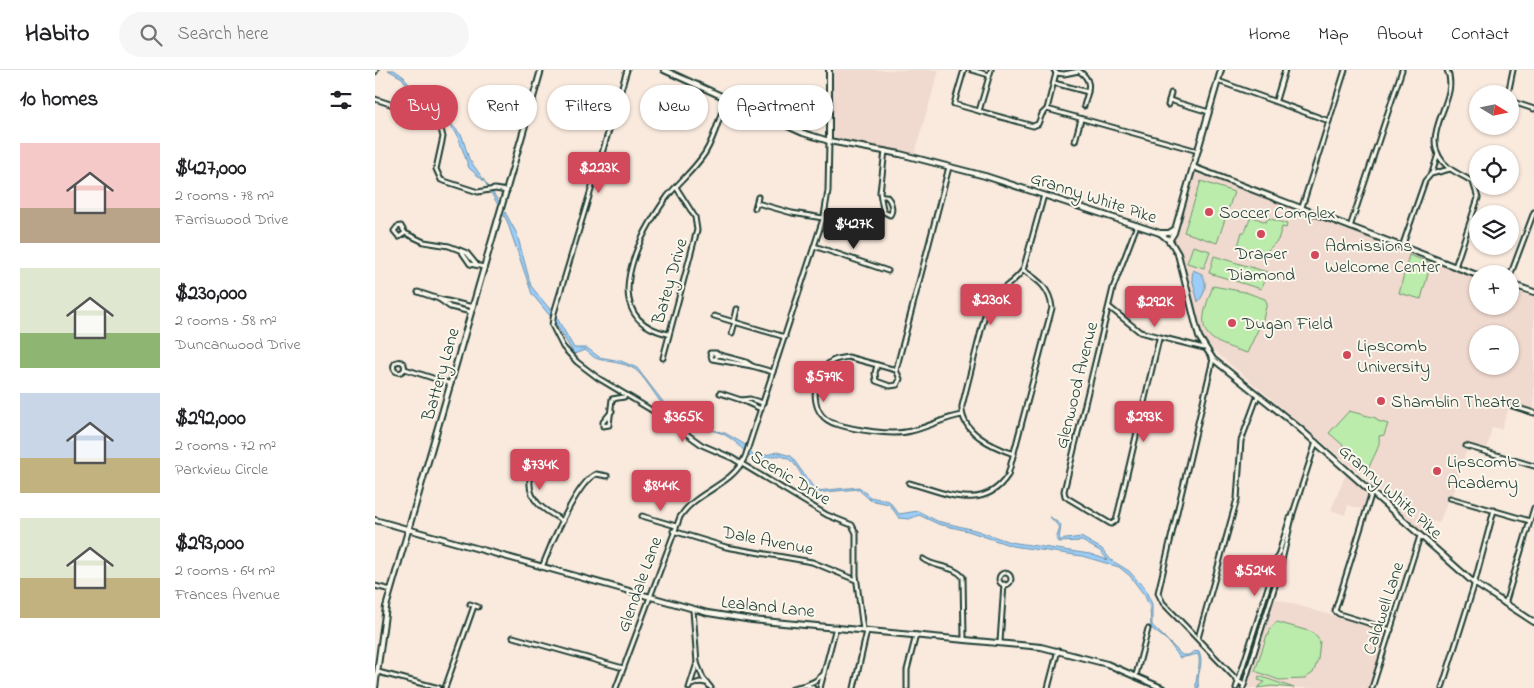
<!DOCTYPE html>
<meta charset="utf-8">
<style>
body{margin:0;font-family:"Indie Flower",sans-serif;background:#f6f6f6;color:#202124;height:100vh;display:flex;flex-direction:column;font-size:19px;white-space:nowrap}
*{box-sizing:border-box;margin:0}
p{font-size:16px;color:#757577}
.icon{flex:none;width:28px;height:28px;fill:none;stroke:currentColor;stroke-width:2;stroke-linecap:round;stroke-linejoin:round}
.map{position:relative;flex:1;overflow:hidden}
.side{display:flex;flex-direction:column;background:#fff;width:375px}
.side>*{flex:none}
.hud{position:absolute;left:15px;top:15px;width:475px;height:45px;display:flex;gap:10px}
.needle{width:32px;rotate:100deg}
.buttons{position:absolute;left:1094px;top:15px;display:grid;gap:10px}
.buttons a{display:grid;place-items:center;width:50px;height:50px;border-radius:50%;background:#fff;box-shadow:0 1px 4px #0004;font-size:25px}
.price{position:absolute;translate:-50% -42px;padding:0 11px;border-radius:5px;background:#d1495b;color:#fff;font-size:16px;line-height:32px;filter:drop-shadow(0 1px 2px #0008)}
.price::after{content:'';position:absolute;left:50%;top:30px;width:15px;height:11px;margin-left:-8px;background:inherit;clip-path:polygon(0 0,100% 0,50% 100%)}
.price.on{background:#222;color:#fff}
ul{padding:0;list-style:none}
li{display:flex;align-items:center;gap:15px;height:125px;padding:0 20px}
li span{display:grid;place-items:center;flex:none;width:140px;height:100px;border-radius:0px;color:#555}
li>.icon{margin-inline-start:auto}
span .icon{width:60px;height:60px;fill:#fffc;stroke-width:1}
li b{font-size:21px}
h2{display:flex;justify-content:space-between;align-items:center;height:60px;padding:0 20px;font-size:21px}
.chip{padding:0 18px;border-radius:22px;background:#fff;box-shadow:0 1px 4px #0004;font-size:18px;line-height:45px}
.chip.on{background:#d1495b;color:#fff}
header{display:flex;align-items:center;gap:30px;box-sizing:border-box;height:70px;padding:0 25px;background:#fff;border-bottom:1px solid #e0e0e0}
header strong{font-size:24px}
nav{display:flex;gap:28px;margin-inline-start:auto;font-size:18px}
.search{width:350px;height:45px;background:#f6f6f6;display:flex;align-items:center;gap:12px;box-sizing:border-box;padding:0 18px;border-radius:28px;color:#757577;font-size:19px}
main{display:flex;flex:1;min-height:0}
.map>svg:first-child{display:block}
.built{fill:#f0d9ce;fill-rule:evenodd}
.green{fill:#bbecab;stroke:#6d9470}
.water{fill:#9cccf8;stroke:#6a93aa}
.lines{fill:none;stroke-linecap:round;stroke-linejoin:round}
.minor-casing{stroke:#1f3d34;stroke-width:7}
.tertiary-casing{stroke:#1f3d34;stroke-width:8}
.secondary-casing{stroke:#1f3d34;stroke-width:8}
.minor{stroke:#fbf7ec;stroke-width:3}
.tertiary{stroke:#fbf7ec;stroke-width:4}
.secondary{stroke:#fbf7ec;stroke-width:4}
.poi-dot{fill:#d1495b;stroke:#fbf7ec;stroke-width:2}
.labels{text-anchor:middle;stroke-width:4;stroke-linejoin:round;paint-order:stroke}
.street-label{font-size:18px;fill:#1f3d34;stroke:#fbf7ec}
.poi-label{font-size:18px;fill:#1f3d34;stroke:#fbf7ec;text-anchor:start}
</style>
<header>
<strong>Habito</strong>
<div class="search"><svg class="icon" aria-label="search" viewBox="0 0 24 24"><circle cx="10" cy="10" r="6"/><path d="M15 15l6 6"/></svg>Search here</div>
<nav><a>Home</a><a>Map</a><a>About</a><a>Contact</a></nav>
</header>
<main>
<section class="side">
<h2>10 homes<svg class="icon" aria-label="filters" viewBox="0 0 24 24"><path d="M4 7h16M4 17h16"/><circle cx="9" cy="7" r="2"/><circle cx="15" cy="17" r="2"/></svg></h2>
<ul>
<li><span style="background:linear-gradient(#f6c9c9 65%,#b9a48a 0)"><svg class="icon" aria-label="home" viewBox="0 0 24 24"><path d="M3 11l9-7 9 7M6 9v11h12V9"/></svg></span><div><b>$427,000</b><p>2 rooms · 78 m²</p><p>Farriswood Drive</p></div></li>
<li><span style="background:linear-gradient(#dfe7d0 65%,#8fb573 0)"><svg class="icon" aria-label="home" viewBox="0 0 24 24"><path d="M3 11l9-7 9 7M6 9v11h12V9"/></svg></span><div><b>$230,000</b><p>2 rooms · 58 m²</p><p>Duncanwood Drive</p></div></li>
<li><span style="background:linear-gradient(#c9d6e8 65%,#c2b280 0)"><svg class="icon" aria-label="home" viewBox="0 0 24 24"><path d="M3 11l9-7 9 7M6 9v11h12V9"/></svg></span><div><b>$292,000</b><p>2 rooms · 72 m²</p><p>Parkview Circle</p></div></li>
<li><span style="background:linear-gradient(#dfe7d0 60%,#c2b280 0)"><svg class="icon" aria-label="home" viewBox="0 0 24 24"><path d="M3 11l9-7 9 7M6 9v11h12V9"/></svg></span><div><b>$293,000</b><p>2 rooms · 64 m²</p><p>Frances Avenue</p></div></li>
</ul>
</section>
<div class="map">
<svg width="1159" height="618" viewBox="0 0 1159 618">
<rect width="100%" height="100%" fill="#faeade"/>
<filter id="ink" filterUnits="userSpaceOnUse"><feTurbulence type="fractalNoise" baseFrequency=".02" numOctaves="2"/><feDisplacementMap in="SourceGraphic" scale="10" xChannelSelector="R" yChannelSelector="G"/><feConvolveMatrix kernelMatrix="1 2 1 2 8 2 1 2 1" color-interpolation-filters="sRGB"/></filter>
<g filter="url(#ink)">
<g class="built">
<path d="M456,0H564L539,85L459,68Z"/>
<path d="M820,103L871,119L1102,208V236H1135V220L1159,227V341L1135,335L1126,359L1117,357L1112,379L1098,376L1090,384L1077,430H1073L1064,453L1055,451L1051,466L990,408L830,273L800,171ZM1102,264H1135V296H1102Z"/>
<path d="M971,404L994,423L990,440L973,435L970,445L956,440Z"/>
<path d="M898,528L1012,562L995,618H871Z"/>
</g>
<g class="green">
<path d="M826,111L859,122L842,173L809,162Z"/>
<path d="M878,147L891,152L893,148L912,154L911,158L907,157L903,170L892,181L873,182L863,176L867,162H870L875,149Z"/>
<path d="M818,176L835,181L829,198L812,193Z"/>
<path d="M1034,185L1056,193L1046,229L1024,223Z"/>
<path d="M839,186L892,202L886,219L834,203Z"/>
<path d="M838,216L870,222L890,229L892,233L888,249L872,283C826,269 820,262 838,216Z"/>
<path d="M974,341L1001,348L1003,351L1013,354L1009,365L1004,366C1006,378 997,387 994,398L954,363Z"/>
<path d="M902,552L937,562L945,571L943,590L938,603L929,609L904,610L880,601L892,565H894L895,558Z"/>
<path d="M884,606L919,618L897,616L882,618L890,612L883,610Z"/>
</g>
<g class="water">
<path d="M13,0H19L29,7L43,29L68,45L87,66L94,89L125,133L142,164L156,216L182,248L199,278H212L224,287L246,291L262,298L289,333L313,354L350,363L369,374L380,388L402,382L416,386L441,421L484,417L495,427L514,431L524,444L543,441L562,451L600,460L635,472L715,484L733,490L725,481L707,471L683,472L681,469L685,458L674,446L686,455L684,470L706,467L727,479L736,490L754,501L770,519L777,534V555L807,585H814L819,581L824,582C830,595 820,605 824,618H821C820,606 827,595 823,584L805,588L793,571L776,558L775,538L770,526L755,506L744,497L707,486L637,476L593,461L563,454L544,445L534,449L524,448L514,434L495,430L483,419L440,423C426,413 425,389 405,386C395,384 388,392 378,390C366,378 357,365 339,361C331,359 320,360 313,357C291,347 280,321 265,304C255,292 236,293 223,289C218,288 215,283 210,280L199,284L180,252L157,224L132,151L110,112L94,98L82,64L66,46L44,33L27,8Z"/>
<path d="M818,200L827,204C833,214 830,224 823,232L817,208Z"/>
</g>
<g class="lines">
<g class="minor-casing">
<g id="minor">
<path d="M252,0L179,243L177,255L188,277L202,292L223,308L288,347L327,375L357,388L452,445L477,455L481,463V505L488,560"/>
<path d="M589,0L579,34L604,41"/>
<path d="M597,0L614,5"/>
<path d="M616,0L604,41L658,56L663,54L667,44L672,39L681,3"/>
<path d="M679,0L681,3L689,4L704,1C719,11 713,21 709,36"/>
<path d="M1072,0C1087,31 1037,67 1074,98C1081,103 1090,107 1098,112L1103,128L1080,197"/>
<path d="M0,2L1,0"/>
<path d="M843,11L954,51"/>
<path d="M679,13L713,22"/>
<path d="M1133,24L1138,0"/>
<path d="M0,29L54,47L65,55L68,67L61,99L66,110L103,122L120,119L132,121"/>
<path d="M794,30L834,42"/>
<path d="M901,30L910,0"/>
<path d="M1135,31L1159,39"/>
<path d="M793,35L796,23"/>
<path d="M672,39L823,81"/>
<path d="M700,71L706,49"/>
<path d="M1124,84L1125,83"/>
<path d="M574,97L521,300L473,287C466,288 457,289 452,295C435,312 435,347 461,354C480,360 517,366 536,361C554,357 568,348 587,345"/>
<path d="M1057,103L1063,84"/>
<path d="M1098,112L1102,108"/>
<path d="M506,126H511C516,130 519,140 515,145L509,142C507,136 506,129 505,122L510,81"/>
<path d="M382,133L417,143L448,148"/>
<path d="M927,137L970,0"/>
<path d="M380,138L383,127"/>
<path d="M762,155L738,218L689,421L690,426L694,429L736,454L741,451L784,269"/>
<path d="M975,157L1027,0"/>
<path d="M30,163L24,167L19,161L22,157L26,156L30,163L49,172L74,176L92,183L101,194"/>
<path d="M439,176L513,201"/>
<path d="M1027,177L1050,111L1056,104L1075,99"/>
<path d="M86,181L95,194L109,197"/>
<path d="M1135,206L1159,142"/>
<path d="M43,222L64,229"/>
<path d="M734,237L765,262L829,278"/>
<path d="M96,242L75,237L64,229L98,237"/>
<path d="M339,246L410,267"/>
<path d="M359,252L362,239"/>
<path d="M357,263L360,252"/>
<path d="M293,264C220,248 264,166 292,127C304,112 319,100 330,83C340,67 344,48 351,30"/>
<path d="M288,288L322,160L320,147L301,117"/>
<path d="M341,288V283H335L337,289L377,296L371,292L341,284"/>
<path d="M838,289L783,523L788,533L863,611L869,615"/>
<circle cx="24" cy="297" r="5.5"/>
<path d="M502,295L500,303L501,311L515,316L522,315L525,309L521,300"/>
<path d="M377,296L398,302"/>
<path d="M30,299L76,314"/>
<path d="M345,323L366,330"/>
<path d="M1137,336L1159,343"/>
<path d="M386,339L366,330L375,329L388,333"/>
<path d="M237,341L228,352V356L234,355L237,329L249,327L251,325"/>
<path d="M1091,376L1159,396"/>
<path d="M639,384C618,377 585,362 587,336L612,237C620,220 638,215 648,200L669,125"/>
<path d="M160,386C160,394 156,402 155,410C153,432 171,441 188,451"/>
<path d="M534,413C569,422 608,444 633,405L677,238C675,218 663,210 648,200"/>
<path d="M997,422L960,541L964,544L1016,560"/>
<path d="M1075,428L1155,451"/>
<path d="M267,446L301,456"/>
<path d="M298,461L351,477L437,492L481,510"/>
<path d="M548,489C560,498 578,495 588,507L589,568"/>
<path d="M167,497C175,476 202,412 221,404L232,406"/>
<circle cx="630" cy="509" r="6"/>
<path d="M0,516L16,520"/>
<path d="M95,534L103,537"/>
<path d="M1130,534L1159,438"/>
<path d="M138,567L248,598"/>
<path d="M823,568L862,429L866,371L883,325"/>
<path d="M625,572L629,514"/>
<path d="M322,593L328,608L336,618"/>
<path d="M3,602L64,618"/>
<path d="M761,605L773,559"/>
<path d="M316,615L325,612L331,613"/>
<path d="M431,615L440,611L449,604"/>
<path d="M70,618L99,536"/>
<path d="M241,618L305,447C322,420 356,417 370,387L449,146L453,121L454,71"/>
<path d="M314,618L322,593L318,540"/>
<path d="M418,618L431,615L438,618"/>
<path d="M445,618L461,557"/>
<path d="M479,618L492,561"/>
<path d="M532,618V600L541,565"/>
<path d="M673,618L683,580"/>
<path d="M861,618L915,448"/>
<path d="M868,618L904,503L918,443L941,372"/>
<path d="M997,618L1045,466"/>
<path d="M1067,618L1098,519L1119,440"/>
</g>
</g>
<g class="tertiary-casing">
<g id="tertiary">
<path d="M454,0V71"/>
<path d="M818,97L1102,205"/>
<path d="M785,163H794L799,160"/>
<path d="M794,171L799,163L846,0"/>
<path d="M1135,214L1159,222"/>
<path d="M0,450L333,543L377,550L666,577L732,594L787,618"/>
</g>
</g>
<g class="secondary-casing">
<g id="secondary">
<path d="M289,0L428,63L454,71L525,84L610,106L785,163L796,172L803,184L824,267L838,289L923,357L1099,513L1159,552"/>
<path d="M0,618L11,537L166,0"/>
</g>
</g>
<use href="#minor" class="minor"/>
<use href="#tertiary" class="tertiary"/>
<use href="#secondary" class="secondary"/>
</g>
</g>
<g class="poi-dot">
<circle cx="834" cy="142" r="5"/>
<circle cx="886" cy="164" r="5"/>
<circle cx="940" cy="185" r="5"/>
<circle cx="857" cy="253" r="5"/>
<circle cx="972" cy="285" r="5"/>
<circle cx="1006" cy="331" r="5"/>
<circle cx="1062" cy="401" r="5"/>
</g>
<g class="labels">
<g class="street-label">
<text transform="translate(719 127) rotate(18)" y="6">Granny White Pike</text>
<text transform="translate(294 211) rotate(-74)" y="6">Batey Drive</text>
<text transform="translate(65 304) rotate(-74)" y="6">Battery Lane</text>
<text transform="translate(701 315) rotate(-76)" y="6">Glenwood Avenue</text>
<text transform="translate(416 407) rotate(31)" y="6">Scenic Drive</text>
<text transform="translate(1016 421) rotate(42)" y="6">Granny White Pike</text>
<text transform="translate(393 470) rotate(11)" y="6">Dale Avenue</text>
<text transform="translate(264 514) rotate(-70)" y="6">Glendale Lane</text>
<text transform="translate(393 536) rotate(6)" y="6">Lealand Lane</text>
<text transform="translate(1008 538) rotate(-72)" y="6">Caldwell Lane</text>
</g>
<g class="poi-label">
<text x="844" y="148">Soccer Complex</text>
<text x="950" y="181">Admissions<tspan x="950" dy="21">Welcome Center</tspan></text>
<text x="886" y="189" text-anchor="middle">Draper<tspan x="886" dy="21">Diamond</tspan></text>
<text x="867" y="259">Dugan Field</text>
<text x="982" y="281">Lipscomb<tspan x="982" dy="21">University</tspan></text>
<text x="1016" y="337">Shamblin Theatre</text>
<text x="1072" y="397">Lipscomb<tspan x="1072" dy="21">Academy</tspan></text>
</g>
</g>
</svg>
<div class="buttons">
<a><svg class="needle" viewBox="-14 -14 28 28"><path d="M0-13l5 13h-10z" fill="#e53935"/><path d="M0 13l5-13h-10z" fill="#757577"/></svg></a>
<a><svg class="icon" aria-label="locate" viewBox="0 0 24 24"><circle cx="12" cy="12" r="6"/><path d="M12 2v4M12 18v4M2 12h4M18 12h4"/></svg></a>
<a><svg class="icon" aria-label="layers" viewBox="0 0 24 24"><path d="M12 4l9 5-9 5-9-5zM3 14l9 5 9-5"/></svg></a>
<a>+</a>
<a>−</a>
</div>
<b class="price" style="left:224px;top:124px">$223K</b>
<b class="price on" style="left:479px;top:180px">$427K</b>
<b class="price" style="left:616px;top:256px">$230K</b>
<b class="price" style="left:780px;top:258px">$292K</b>
<b class="price" style="left:449px;top:333px">$579K</b>
<b class="price" style="left:308px;top:373px">$365K</b>
<b class="price" style="left:769px;top:373px">$293K</b>
<b class="price" style="left:165px;top:421px">$734K</b>
<b class="price" style="left:286px;top:442px">$844K</b>
<b class="price" style="left:880px;top:527px">$524K</b>
<div class="hud">
<a class="chip on">Buy</a>
<a class="chip">Rent</a>
<a class="chip">Filters</a>
<a class="chip">New</a>
<a class="chip">Apartment</a>
</div>
</div>
</main>
